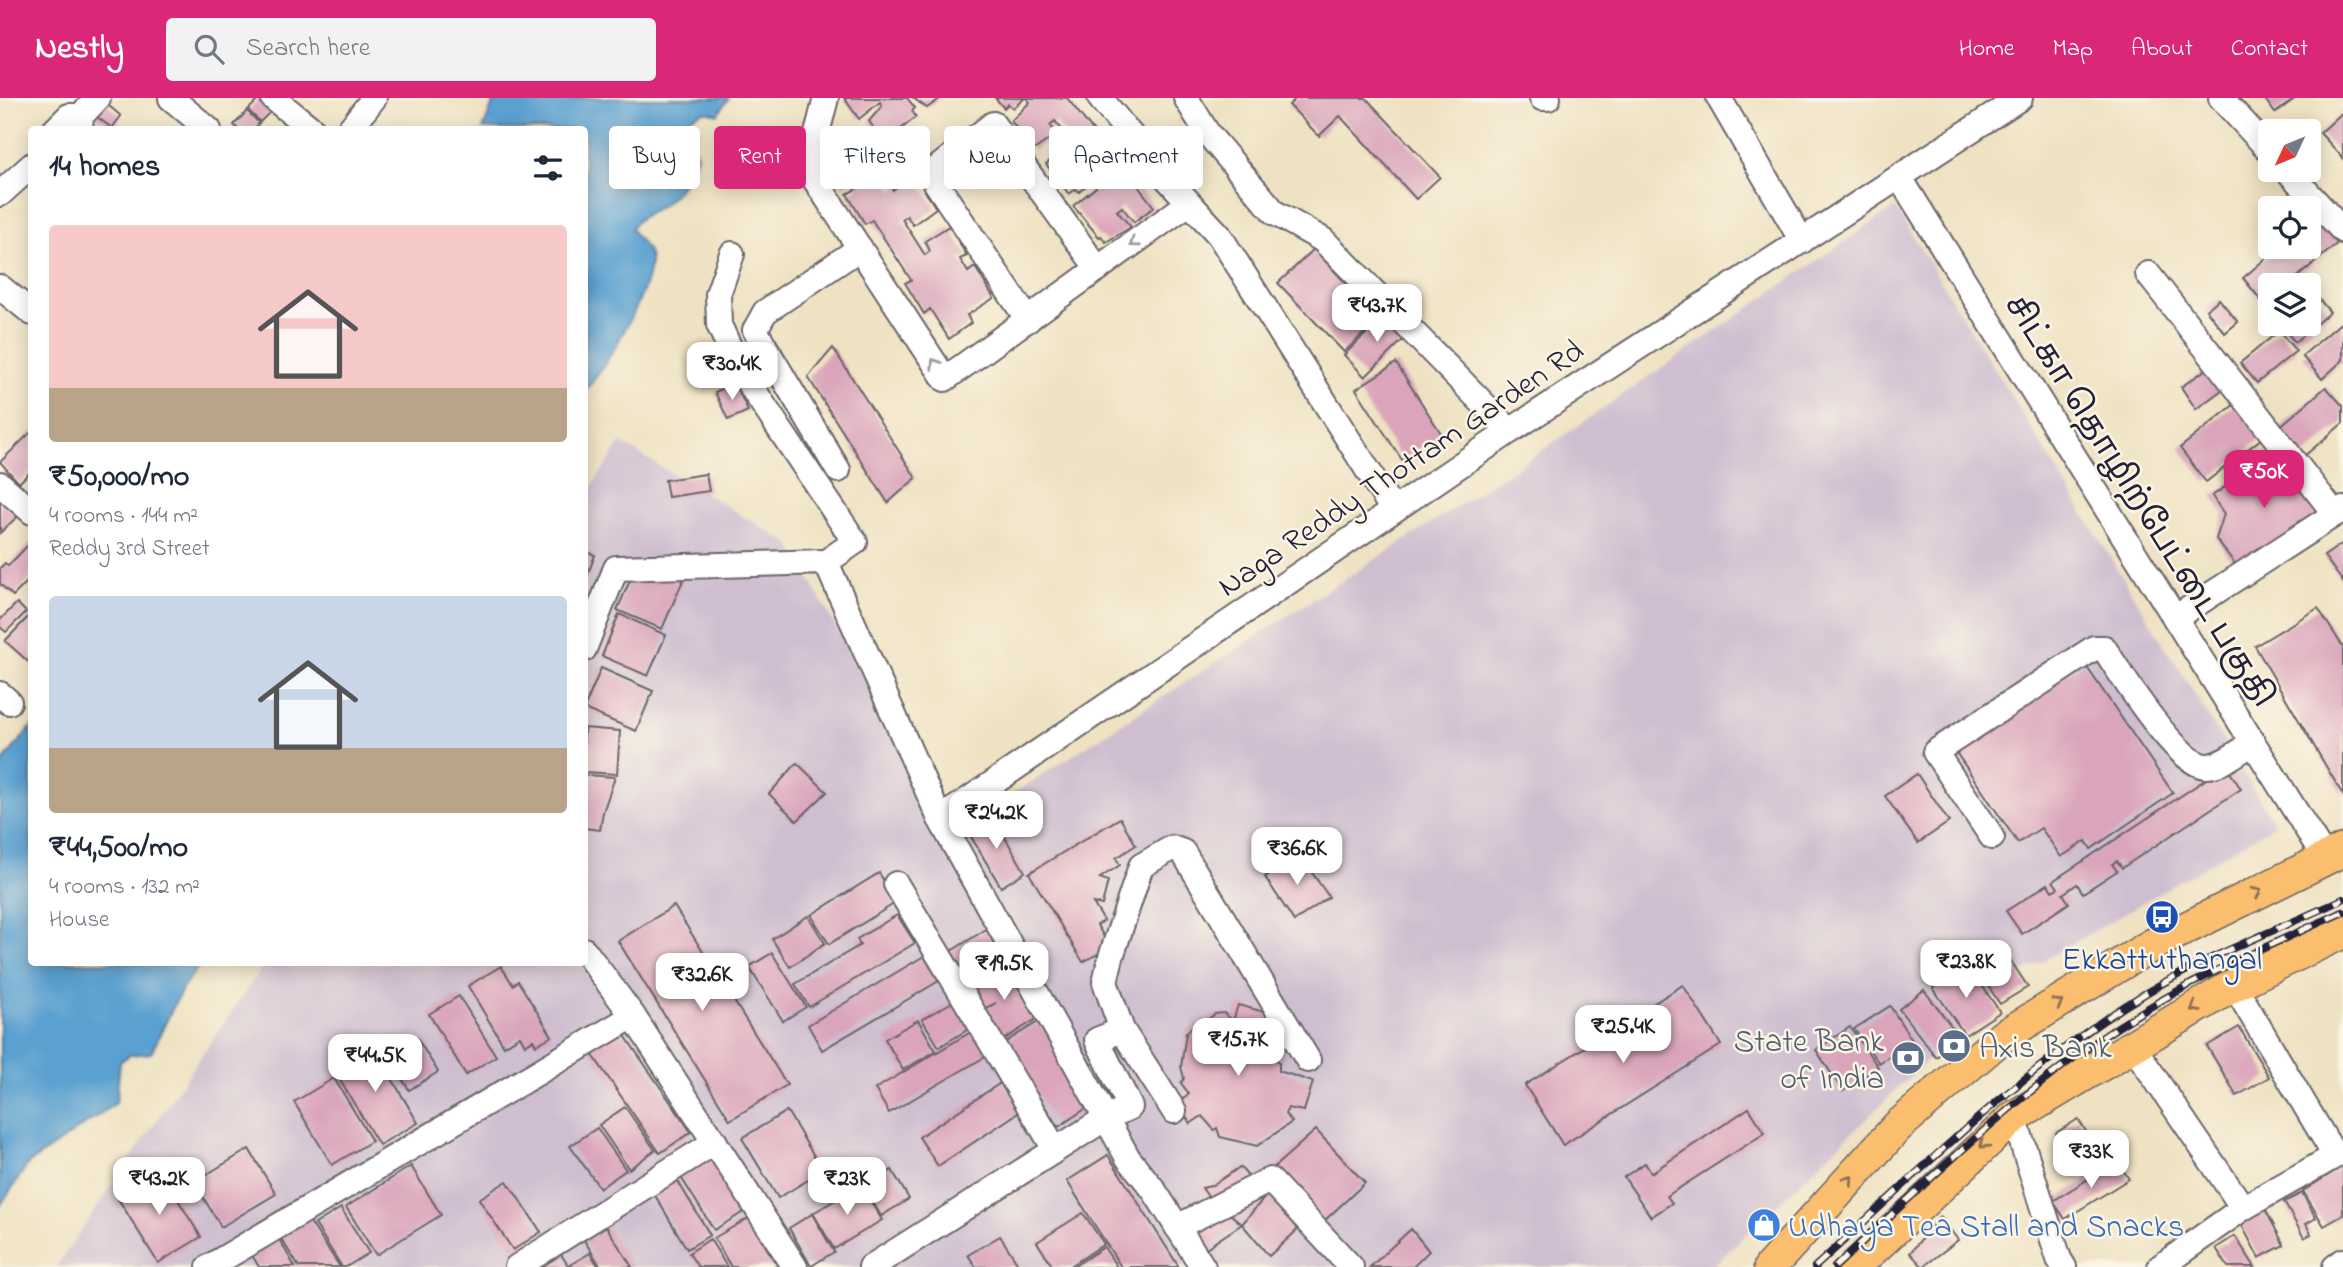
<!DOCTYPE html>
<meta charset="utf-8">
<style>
body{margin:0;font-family:"Indie Flower","Noto Sans Tamil",sans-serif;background:#f2f2f3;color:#1f2937;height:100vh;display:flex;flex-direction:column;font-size:26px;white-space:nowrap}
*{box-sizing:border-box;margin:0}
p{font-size:23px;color:#747a83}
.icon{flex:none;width:38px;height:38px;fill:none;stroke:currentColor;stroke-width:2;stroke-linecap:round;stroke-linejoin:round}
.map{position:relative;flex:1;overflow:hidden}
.drawer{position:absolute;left:28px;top:28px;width:560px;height:840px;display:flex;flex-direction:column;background:#fff;border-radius:7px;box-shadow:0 4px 18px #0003}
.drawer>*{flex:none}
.guide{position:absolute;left:609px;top:28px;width:665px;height:63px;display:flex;gap:14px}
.needle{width:46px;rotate:226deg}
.controls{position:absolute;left:2258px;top:21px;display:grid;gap:14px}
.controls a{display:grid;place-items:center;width:63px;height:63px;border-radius:7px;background:#fff;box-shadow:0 4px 18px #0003;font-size:35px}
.price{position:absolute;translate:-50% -60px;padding:0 16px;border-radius:14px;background:#fff;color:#222;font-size:23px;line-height:46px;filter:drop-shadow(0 2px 4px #0008)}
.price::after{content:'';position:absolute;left:50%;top:42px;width:21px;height:16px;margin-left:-10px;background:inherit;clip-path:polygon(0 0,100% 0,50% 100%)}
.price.on{background:#db2777;color:#fff}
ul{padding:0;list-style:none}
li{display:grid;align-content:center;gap:14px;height:371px;padding:0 21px}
li span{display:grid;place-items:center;height:217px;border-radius:7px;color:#555}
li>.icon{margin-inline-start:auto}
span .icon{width:126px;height:126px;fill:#fffc;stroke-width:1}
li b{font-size:30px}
h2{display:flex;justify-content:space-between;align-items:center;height:84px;padding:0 21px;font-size:30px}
.pill{padding:0 24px;border-radius:7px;background:#fff;box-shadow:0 4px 18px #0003;font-size:24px;line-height:63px}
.pill.on{background:#db2777;color:#fff}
header{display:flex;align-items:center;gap:42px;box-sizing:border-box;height:98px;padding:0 35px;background:#db2777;color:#fff}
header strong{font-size:33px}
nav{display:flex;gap:38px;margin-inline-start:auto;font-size:24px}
.search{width:490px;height:63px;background:#f2f2f3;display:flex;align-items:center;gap:18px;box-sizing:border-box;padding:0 24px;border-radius:7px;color:#747a83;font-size:26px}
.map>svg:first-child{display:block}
.industrial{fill:#cebed0}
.water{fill:#5aa0d0;stroke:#3e6186;stroke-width:2}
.building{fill:#daa5bb}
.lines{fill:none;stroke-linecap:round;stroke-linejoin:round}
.minor-casing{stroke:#6a656a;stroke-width:28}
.major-casing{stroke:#6a656a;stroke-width:35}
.minor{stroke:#fff;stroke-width:24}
.major{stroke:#fabe6e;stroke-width:32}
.rail-casing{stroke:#22223b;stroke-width:8}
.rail{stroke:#fcf5e5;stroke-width:5;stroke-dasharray:16;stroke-linecap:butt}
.oneway{stroke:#9c9ca7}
.oneway2{stroke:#8e7054}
.labels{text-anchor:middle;stroke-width:5;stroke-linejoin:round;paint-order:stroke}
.street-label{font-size:32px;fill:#22223b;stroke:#fcf5e5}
.transit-label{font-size:32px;fill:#164399;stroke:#fcf5e5}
.service-label{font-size:32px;fill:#4e5e75;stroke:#fcf5e5;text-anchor:end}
.shop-label{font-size:32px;fill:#366cbe;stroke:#fcf5e5;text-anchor:start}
</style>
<header>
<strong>Nestly</strong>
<div class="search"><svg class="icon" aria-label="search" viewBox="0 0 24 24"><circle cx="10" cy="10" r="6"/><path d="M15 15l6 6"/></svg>Search here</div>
<nav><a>Home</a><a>Map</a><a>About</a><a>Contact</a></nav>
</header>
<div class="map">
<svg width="2343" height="1169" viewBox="0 0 2343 1169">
<rect width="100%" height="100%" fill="#fcf5e5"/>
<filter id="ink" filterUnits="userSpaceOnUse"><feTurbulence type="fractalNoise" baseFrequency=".0143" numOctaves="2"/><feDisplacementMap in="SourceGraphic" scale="14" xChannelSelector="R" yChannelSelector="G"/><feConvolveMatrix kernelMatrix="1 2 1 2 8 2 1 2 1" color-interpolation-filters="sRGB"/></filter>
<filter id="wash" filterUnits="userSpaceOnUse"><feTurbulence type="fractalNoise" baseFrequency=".00686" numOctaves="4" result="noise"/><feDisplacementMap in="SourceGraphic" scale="28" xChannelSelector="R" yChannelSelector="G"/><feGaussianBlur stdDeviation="1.57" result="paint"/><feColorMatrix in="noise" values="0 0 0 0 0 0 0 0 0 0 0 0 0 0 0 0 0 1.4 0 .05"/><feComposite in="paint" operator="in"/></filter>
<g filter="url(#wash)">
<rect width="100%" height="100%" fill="#efe2c2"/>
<path class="industrial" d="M1895,109L2275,727L2012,881L1712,1169H56L265,865L584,864L585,399L621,345L790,446L951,736L1521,367Z"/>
<g class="water">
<path d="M495,0H729L718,16L703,13L688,21L684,40L693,48L697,57C689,75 682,91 666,104C653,115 639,116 631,131C637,141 650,150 650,163C651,193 605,270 585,293L584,32L483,31Z"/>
<path d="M31,629L32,864L201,865L182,891L151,955L130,957L120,964L116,1005L28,1066L0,1108V667Z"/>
</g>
<g id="blocks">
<g class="building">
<path d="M260,0H268L276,8L260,24L248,12Z"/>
<path d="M844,0H907L915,10L912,13L916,19L896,35V48L909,68L901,73L903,77L889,86L893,92L906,81L909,85L917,81L936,110L913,127L907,118L902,121L925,157L930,153L925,143L949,128L967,158L960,161L968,174L975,169L994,200L967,217L971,225L949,241L930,211L924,216L905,185L911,182L872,122L865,126L847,96L858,90L853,82L843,89L827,66L853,48L867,67L874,62L865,47L878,37L869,23L882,8L880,4L859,21Z"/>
<path d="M913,0H941L927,10Z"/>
<path d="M995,0H1025L1013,10L1008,6L1004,10Z"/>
<path d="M1026,0H1067L1108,52L1115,47L1137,74L1131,79L1154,109L1134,124L1122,109L1117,113L1131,129L1106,144L1101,138L1099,139L1073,108L1096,89L1091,83L1079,94L1076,91L1069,96L1046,66L1067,49L1076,59L1081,55L1055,23L1050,27L1057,36L1034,52L1011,23L1030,4Z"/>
<path d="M1296,0H1366L1440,79L1416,101L1340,18L1319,38L1289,7Z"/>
<path d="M2264,0H2296L2275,15Z"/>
<path d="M103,3L121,18L112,30L93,16Z"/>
<path d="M247,13L259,25L253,32H239L234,27Z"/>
<path d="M2343,14V60L2320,35Z"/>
<path d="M2317,117L2340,143L2288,187H2270V203L2265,207L2243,180L2279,149H2308V124Z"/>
<path d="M1314,151L1379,221L1344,254L1278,185Z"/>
<path d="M2308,188L2330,214L2295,244L2279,226H2308Z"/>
<path d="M2219,201L2238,224L2225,235L2206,212Z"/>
<path d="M1389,214L1410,235L1365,279L1344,257Z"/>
<path d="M2343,223V262L2322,281L2302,258Z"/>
<path d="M2279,233L2296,253L2257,285L2240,265Z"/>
<path d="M833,250L916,380L888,405L808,279Z"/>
<path d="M1396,265L1442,337L1402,362L1356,291Z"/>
<path d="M2211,268L2226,289L2196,311L2181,289Z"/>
<path d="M735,285L748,313L728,322L715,294Z"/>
<path d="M2326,289L2343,308V325L2303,359L2278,330Z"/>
<path d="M2235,306L2262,340L2206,384L2180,350Z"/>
<path d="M32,333V372L19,385L0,364Z"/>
<path d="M2278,352L2326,417L2239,471L2216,441L2224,416L2212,398Z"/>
<path d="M706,376L709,393L668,399L665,382Z"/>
<path d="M0,402L19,417L0,435Z"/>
<path d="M32,443V479L13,498L0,486V470L5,465L8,468Z"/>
<path d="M2343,445V484L2324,458Z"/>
<path d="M584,453L595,457L585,484H584Z"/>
<path d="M635,471L685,478L662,531L617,512Z"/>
<path d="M17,505L26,514L6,534L0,529V522Z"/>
<path d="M2318,510L2343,549V697L2255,548Z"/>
<path d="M619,516L666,537L648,578L602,558Z"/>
<path d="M30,517L32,518V567L5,543Z"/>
<path d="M2084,565L2173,695L2091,751L2086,743L2061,759L2041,730L2018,745L1955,653Z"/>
<path d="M601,570L653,593L636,633L584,611Z"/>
<path d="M584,630L620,633L617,676L584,674Z"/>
<path d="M797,665L827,694L797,723L769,696Z"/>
<path d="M2226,668L2241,691L2122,770L2117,763L2112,766L2117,773L2083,795L2077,786L2063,796L2069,805L2022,836L2006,813L2048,786L2052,793L2058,790L2053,783Z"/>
<path d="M1917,676L1949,724L1918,745L1885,698Z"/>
<path d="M584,677L615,679L603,714L600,732L584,730Z"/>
<path d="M992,717L1025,774L1001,789L967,732Z"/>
<path d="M1120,720L1136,747L1116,760L1120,767L1100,780L1108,783L1102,807L1093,805L1104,823L1097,827L1110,849L1083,864L1029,775Z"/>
<path d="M1299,756L1329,799L1294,823L1265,779Z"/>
<path d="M879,775L897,804L829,846L811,817Z"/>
<path d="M674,808L787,987L730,1022L618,843Z"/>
<path d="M897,817L915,845L809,909L795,886L860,847L857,841Z"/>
<path d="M808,818L825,845L790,869L772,841Z"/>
<path d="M988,830L1008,861L980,879L976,872L971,875L969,872L960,874L948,855Z"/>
<path d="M1999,845L2028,889L2000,906L1971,862Z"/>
<path d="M772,855L806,909L783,923L749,869Z"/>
<path d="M924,858L939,883L822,952L808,927Z"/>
<path d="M1006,864L1041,918L1000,944L981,914L996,905L984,911L969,887Z"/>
<path d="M1968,867L2000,914L1965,937L1933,890Z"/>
<path d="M501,868L513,887L518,883L552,938L536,947L533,942L525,947L520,938L504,948L468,888Z"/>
<path d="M1683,887L1721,947L1563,1047L1525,987Z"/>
<path d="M1924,892L1961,941L1936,959L1899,911Z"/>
<path d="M459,898L496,958L466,977L429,916Z"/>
<path d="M956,902L972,929L939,949L922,921Z"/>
<path d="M1238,907L1272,916L1264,950L1271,952L1279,965V973L1313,984L1304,1013L1288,1010L1285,1016L1292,1024L1257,1048L1220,1039L1217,1030L1214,1032L1202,1018L1190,1026L1179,1004L1189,996L1181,985L1184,980L1181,969L1186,935L1195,926L1201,927L1215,916L1224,915L1233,923Z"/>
<path d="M1890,908L1913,944L1879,965L1854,931Z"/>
<path d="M918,922L936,953L903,972L885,941Z"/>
<path d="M1041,922L1094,1005L1058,1029L1004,945Z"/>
<path d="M619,929L691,1034L660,1055L588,950Z"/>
<path d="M1850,929L1878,969L1843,993L1816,952Z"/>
<path d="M2239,929L2269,979L2237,998L2207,948Z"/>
<path d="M976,931L990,956L889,1015L875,991Z"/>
<path d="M417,940L438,974L409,992L388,958Z"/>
<path d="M371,945L418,1025L379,1047L332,969Z"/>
<path d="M334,980L372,1043L332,1067L294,1004Z"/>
<path d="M1002,984L1021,1013L938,1068L919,1039Z"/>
<path d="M625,1009L655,1052L629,1071L599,1027Z"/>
<path d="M1749,1010L1765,1035L1667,1098L1672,1105L1651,1119L1624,1079L1645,1065L1651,1075Z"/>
<path d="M787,1013L823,1073L778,1100L742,1040Z"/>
<path d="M2078,1021L2095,1047L2072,1061L2056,1035Z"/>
<path d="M597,1030L626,1072L600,1090L570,1048Z"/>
<path d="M1316,1032L1365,1085L1324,1123L1272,1071Z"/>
<path d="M249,1051L276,1096L221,1129L194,1084Z"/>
<path d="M711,1055L747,1112L714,1132L679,1076Z"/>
<path d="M1108,1057L1179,1169H1121L1067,1083Z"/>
<path d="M2117,1063L2129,1081L2065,1121L2053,1103Z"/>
<path d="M411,1068L441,1117L376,1157L346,1109Z"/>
<path d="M2343,1068V1117L2324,1128L2303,1093Z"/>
<path d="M1240,1069L1252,1083L1212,1104L1202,1090L1211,1088Z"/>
<path d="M892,1072L909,1101L881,1118L864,1089Z"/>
<path d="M160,1073L201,1139L158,1165L117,1099Z"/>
<path d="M676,1080L710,1137L687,1151L653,1094Z"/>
<path d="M507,1083L541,1134L513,1152L479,1101Z"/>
<path d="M861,1087L882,1122L834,1151L813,1115Z"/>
<path d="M1270,1093L1305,1125L1269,1158L1242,1126L1200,1154L1188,1134L1224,1111L1242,1126Z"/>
<path d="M2302,1095L2316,1120L2306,1126L2311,1136L2304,1140L2284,1104Z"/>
<path d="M2264,1109L2284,1147L2259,1160L2239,1122Z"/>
<path d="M341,1110L369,1155L346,1169H342L315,1126Z"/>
<path d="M1083,1115L1104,1146L1069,1169H1053L1037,1144Z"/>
<path d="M812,1116L834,1154L811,1168L789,1130Z"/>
<path d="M1940,1118L1958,1142L1923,1169L1910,1155Z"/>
<path d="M749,1120L778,1169H731L714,1140Z"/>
<path d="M308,1121L340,1169H299L280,1139Z"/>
<path d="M606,1128L632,1169H601L584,1142Z"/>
<path d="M1411,1131L1429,1153L1413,1169H1370Z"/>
<path d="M1000,1138L1020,1169H976L968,1157Z"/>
<path d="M2235,1138L2255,1169H2228L2216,1150Z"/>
<path d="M279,1141L295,1169H259L252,1157Z"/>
<path d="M710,1141L727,1169H698L689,1155Z"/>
<path d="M1104,1149L1117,1169H1073Z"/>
<path d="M557,1150L569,1169H532Z"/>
<path d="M590,1155L599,1169H571L570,1167Z"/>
</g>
</g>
</g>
<g filter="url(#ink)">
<use href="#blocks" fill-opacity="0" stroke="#6a656a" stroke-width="2"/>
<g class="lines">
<g class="minor-casing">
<g id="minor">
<path d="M171,0L209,32"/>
<path d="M273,0L313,32"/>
<path d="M826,0L808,71L945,281L1189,105"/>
<path d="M1100,0L1162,75L1219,137L1393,412"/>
<path d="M1186,0L1208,36L1275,115L1323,142L1510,333"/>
<path d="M1542,0H1548"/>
<path d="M1719,0L1802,143"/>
<path d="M2221,0L2270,53"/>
<path d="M55,32L69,18H81"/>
<path d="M80,32L81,18L98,0"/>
<path d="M349,32L374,0"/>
<path d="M2287,72L2343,133"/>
<path d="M1900,80L2325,760"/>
<path d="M0,96L32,67"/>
<path d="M732,156L718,196L719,227L740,272L855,444L826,464"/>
<path d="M2148,176L2335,416L2343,411"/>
<path d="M0,189L32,215"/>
<path d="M1028,222L930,76L993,26L1098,171"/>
<path d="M838,372L755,232L765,214L860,150"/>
<path d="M0,386L32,414"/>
<path d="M2175,520L2335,416"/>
<path d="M584,551L616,470L826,464L940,721L1128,1060L1153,1091L1203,1169"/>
<path d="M0,596L9,604"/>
<path d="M940,721L1510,333L2020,0"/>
<path d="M1992,739L1935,654L2094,550H2104C2120,575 2177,666 2205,668C2221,669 2239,653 2253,645"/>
<path d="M896,786L1055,1051"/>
<path d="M584,852L633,918L795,1169"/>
<path d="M1122,932L1174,1013"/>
<path d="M2133,948L2243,1110"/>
<path d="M2014,1019L2059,1161L2064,1169"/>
<path d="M1177,1129L1270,1082L1351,1169"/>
<path d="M209,1169L633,918"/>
<path d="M517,1169L715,1044"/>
<path d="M871,1169L1106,1020L1130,1009L1097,942L1122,932L1105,884L1111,859L1141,768L1172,750L1183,754L1308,962"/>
<path d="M2160,1169L2243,1110L2335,1058L2234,887"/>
<path d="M2335,1169L2343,1163"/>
</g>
</g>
<g class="major-casing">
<g id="major">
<path d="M1770,1169L1898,1028L2002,939L2152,847L2343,752"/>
<path d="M1854,1169L2014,1019L2234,887L2343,834"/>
</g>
</g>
<use href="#minor" class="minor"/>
<use href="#major" class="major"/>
<g class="rail-casing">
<g id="rail">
<path d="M1815,1169C1921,1072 2023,969 2146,895C2208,857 2278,832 2343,801"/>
<path d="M1835,1169C1920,1091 2003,1009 2097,943C2174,889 2258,852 2343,814"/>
</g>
</g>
<use href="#rail" class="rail"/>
</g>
<defs><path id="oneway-chevron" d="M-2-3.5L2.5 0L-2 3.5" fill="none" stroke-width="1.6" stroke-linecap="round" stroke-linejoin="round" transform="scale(1.75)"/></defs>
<g class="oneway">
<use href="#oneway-chevron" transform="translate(1134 145) rotate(144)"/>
<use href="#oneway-chevron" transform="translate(935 265) rotate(-123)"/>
</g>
<g class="oneway2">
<use href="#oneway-chevron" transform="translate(2257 794) rotate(-27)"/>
<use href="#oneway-chevron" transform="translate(2058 905) rotate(-31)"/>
<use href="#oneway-chevron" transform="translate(2195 910) rotate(149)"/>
<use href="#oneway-chevron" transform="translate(1984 1046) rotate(137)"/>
<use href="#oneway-chevron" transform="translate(1849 1082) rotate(-48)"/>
</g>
</g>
<defs>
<g id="bus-disc" transform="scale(1.75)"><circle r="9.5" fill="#1a4fb4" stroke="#fcf5e5"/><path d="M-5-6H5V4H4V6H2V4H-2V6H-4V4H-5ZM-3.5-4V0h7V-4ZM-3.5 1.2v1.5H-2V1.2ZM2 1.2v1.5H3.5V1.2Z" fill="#fff"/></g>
<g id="bank-disc" transform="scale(1.75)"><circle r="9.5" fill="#5c6f8a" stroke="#fcf5e5"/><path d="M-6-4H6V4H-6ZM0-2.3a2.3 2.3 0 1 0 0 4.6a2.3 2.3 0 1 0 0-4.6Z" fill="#fff"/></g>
<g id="shop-disc" transform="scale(1.75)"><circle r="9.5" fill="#3f7fe0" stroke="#fcf5e5"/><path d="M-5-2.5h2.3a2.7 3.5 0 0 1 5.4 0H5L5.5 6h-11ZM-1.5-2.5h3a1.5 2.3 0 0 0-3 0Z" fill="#fff"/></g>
</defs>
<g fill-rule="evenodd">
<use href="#bus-disc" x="2162" y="819"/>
<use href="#bank-disc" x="1954" y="948"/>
<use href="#bank-disc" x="1908" y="960"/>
<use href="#shop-disc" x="1764" y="1127"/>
</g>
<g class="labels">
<g class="street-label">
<text transform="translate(1400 369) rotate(-34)" y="11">Naga Reddy Thottam Garden Rd</text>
<text transform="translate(2141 402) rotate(58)" y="11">சிட்கா தொழிற்பேட்டை பகுதி</text>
</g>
<g class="transit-label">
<text x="2162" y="871">Ekkattuthangal</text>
</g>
<g class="service-label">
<text x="1884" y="953">State Bank<tspan x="1884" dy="37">of India</tspan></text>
<text x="1979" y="959" text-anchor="start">Axis Bank</text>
</g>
<g class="shop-label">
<text x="1788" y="1138">Udhaya Tea Stall and Snacks</text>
</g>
</g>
</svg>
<div class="controls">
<a><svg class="needle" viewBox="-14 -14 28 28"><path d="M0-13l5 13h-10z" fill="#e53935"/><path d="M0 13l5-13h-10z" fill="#747a83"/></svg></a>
<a><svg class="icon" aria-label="locate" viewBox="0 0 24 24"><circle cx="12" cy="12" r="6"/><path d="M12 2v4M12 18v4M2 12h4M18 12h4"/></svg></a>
<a><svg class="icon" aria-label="layers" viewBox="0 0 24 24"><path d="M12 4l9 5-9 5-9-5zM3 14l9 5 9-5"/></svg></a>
</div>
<b class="price" style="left:1377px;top:246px">₹43.7K</b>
<b class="price" style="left:732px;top:304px">₹30.4K</b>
<b class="price on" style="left:2264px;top:412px">₹50K</b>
<b class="price" style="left:996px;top:753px">₹24.2K</b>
<b class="price" style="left:1297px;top:789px">₹36.6K</b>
<b class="price" style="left:1966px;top:902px">₹23.8K</b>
<b class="price" style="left:1004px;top:904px">₹19.5K</b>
<b class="price" style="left:702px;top:915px">₹32.6K</b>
<b class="price" style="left:1623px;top:967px">₹25.4K</b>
<b class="price" style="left:1238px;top:980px">₹15.7K</b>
<b class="price" style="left:375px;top:996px">₹44.5K</b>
<b class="price" style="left:2091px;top:1092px">₹33K</b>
<b class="price" style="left:159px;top:1119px">₹43.2K</b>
<b class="price" style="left:847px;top:1119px">₹23K</b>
<div class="guide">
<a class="pill">Buy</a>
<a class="pill on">Rent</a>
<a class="pill">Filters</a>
<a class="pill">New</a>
<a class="pill">Apartment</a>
</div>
<section class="drawer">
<h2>14 homes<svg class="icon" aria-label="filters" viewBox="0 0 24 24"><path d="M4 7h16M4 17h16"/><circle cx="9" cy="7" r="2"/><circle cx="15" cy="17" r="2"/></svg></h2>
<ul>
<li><span style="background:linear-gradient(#f6c9c9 75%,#b9a48a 0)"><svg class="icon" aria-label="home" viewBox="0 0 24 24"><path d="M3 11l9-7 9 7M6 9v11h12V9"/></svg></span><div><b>₹50,000/mo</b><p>4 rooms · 144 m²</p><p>Reddy 3rd Street</p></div></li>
<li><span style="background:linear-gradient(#c9d6e8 70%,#b9a48a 0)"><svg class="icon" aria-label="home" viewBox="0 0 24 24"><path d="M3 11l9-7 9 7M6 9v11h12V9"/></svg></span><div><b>₹44,500/mo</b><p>4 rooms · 132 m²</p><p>House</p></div></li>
</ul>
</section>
</div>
